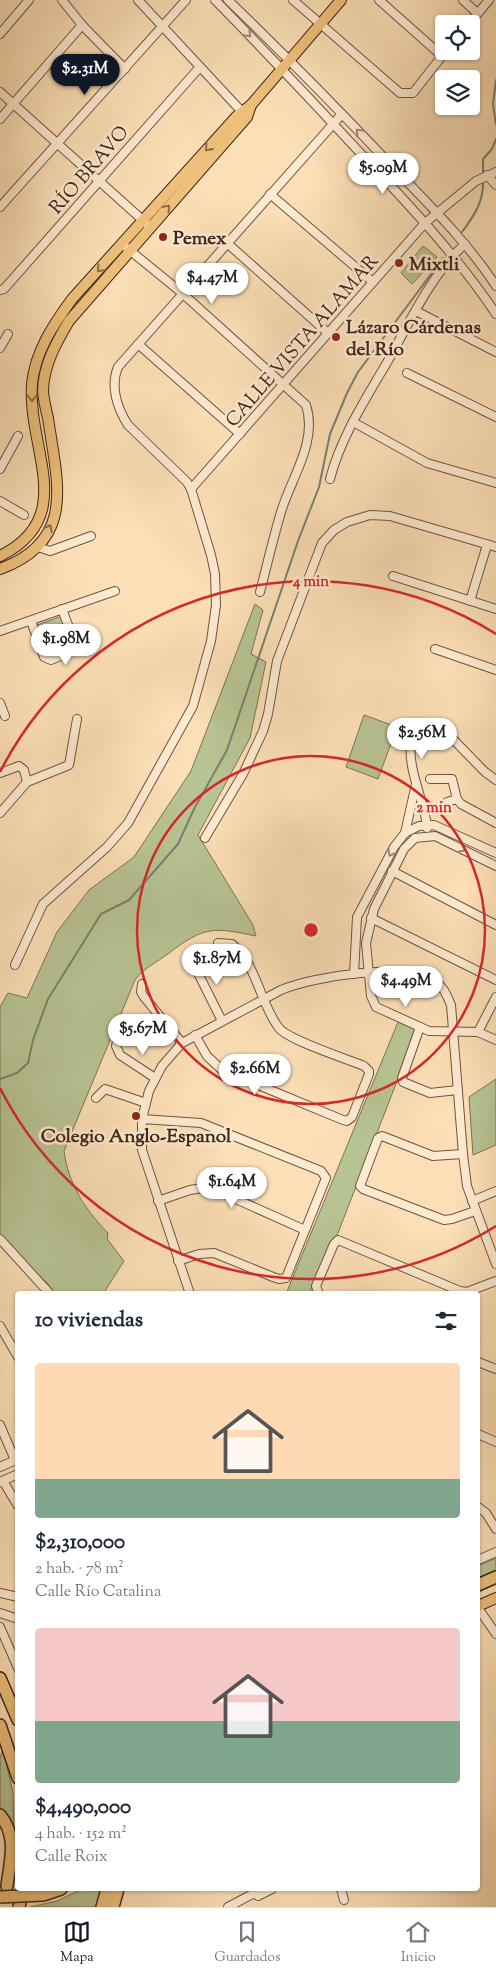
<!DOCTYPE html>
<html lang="es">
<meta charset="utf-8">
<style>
body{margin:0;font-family:"Sorts Mill Goudy",serif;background:#f2f2f3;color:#1f2937;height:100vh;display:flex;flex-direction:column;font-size:19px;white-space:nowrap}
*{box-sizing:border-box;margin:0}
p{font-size:16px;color:#747a83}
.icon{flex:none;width:28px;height:28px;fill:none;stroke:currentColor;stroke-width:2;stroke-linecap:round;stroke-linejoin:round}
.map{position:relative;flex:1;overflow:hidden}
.panel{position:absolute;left:15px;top:1291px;width:465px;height:600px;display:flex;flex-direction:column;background:#fff;border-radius:5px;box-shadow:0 1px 4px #0004}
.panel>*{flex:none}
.fabs{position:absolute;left:435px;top:15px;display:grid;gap:10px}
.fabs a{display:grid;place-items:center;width:45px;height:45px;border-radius:5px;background:#fff;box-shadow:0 1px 4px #0004;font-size:25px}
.price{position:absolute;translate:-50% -42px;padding:0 11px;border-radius:18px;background:#fff;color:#222;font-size:16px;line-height:32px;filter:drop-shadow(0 1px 2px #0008)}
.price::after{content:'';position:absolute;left:50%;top:30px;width:15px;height:11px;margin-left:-8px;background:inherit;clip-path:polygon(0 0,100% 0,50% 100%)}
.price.selected{background:#111827;color:#fff}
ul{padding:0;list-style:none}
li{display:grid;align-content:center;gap:10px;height:265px;padding:0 20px}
li span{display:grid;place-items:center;height:155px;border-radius:5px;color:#555}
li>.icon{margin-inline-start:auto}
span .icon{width:90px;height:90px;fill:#fffc;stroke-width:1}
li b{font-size:21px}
h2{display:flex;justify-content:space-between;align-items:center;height:60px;padding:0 20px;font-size:21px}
.tabs{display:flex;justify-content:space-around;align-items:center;height:70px;border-top:1px solid #e0e1e3;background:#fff;font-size:14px;color:#747a83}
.tabs a{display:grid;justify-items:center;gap:2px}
.tabs .selected{color:#111827}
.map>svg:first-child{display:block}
.green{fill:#b8c393;stroke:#7a7457}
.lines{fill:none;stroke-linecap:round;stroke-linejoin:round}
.stream{stroke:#788073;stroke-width:2}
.minor-casing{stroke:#6d5442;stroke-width:10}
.major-casing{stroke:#3d251b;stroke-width:12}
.highway-casing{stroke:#3d251b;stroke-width:14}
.minor{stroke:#fdead0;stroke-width:8}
.major{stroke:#eec07b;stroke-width:10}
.highway{stroke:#eec07b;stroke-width:11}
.highway-bridge-casing{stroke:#3d251b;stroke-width:14;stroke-linecap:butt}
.highway-bridge{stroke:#eec07b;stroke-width:11}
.oneway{stroke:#9d8876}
.oneway2{stroke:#8d6b46}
.ring{fill:none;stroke:#d62828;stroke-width:2.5}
.poi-dot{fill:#8f2418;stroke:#fdead0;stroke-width:2}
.labels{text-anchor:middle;stroke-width:5;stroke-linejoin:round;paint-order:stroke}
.street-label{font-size:19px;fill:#3d251b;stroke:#fdead0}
.poi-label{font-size:19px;font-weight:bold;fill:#3d251b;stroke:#fdead0;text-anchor:start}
.centre{fill:#d62828;stroke:#fdead0;stroke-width:2.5}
.ring-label{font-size:15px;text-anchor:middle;font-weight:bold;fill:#d62828;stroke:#fdead0;stroke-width:5;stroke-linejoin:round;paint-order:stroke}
</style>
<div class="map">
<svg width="496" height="1907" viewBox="0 0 496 1907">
<rect width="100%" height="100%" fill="#fcdfb6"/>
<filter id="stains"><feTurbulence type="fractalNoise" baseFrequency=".004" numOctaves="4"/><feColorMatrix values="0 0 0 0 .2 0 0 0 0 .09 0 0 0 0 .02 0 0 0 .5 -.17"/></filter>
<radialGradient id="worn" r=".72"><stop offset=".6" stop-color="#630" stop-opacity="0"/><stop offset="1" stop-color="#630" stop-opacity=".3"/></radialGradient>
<g class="green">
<path d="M423,246L437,257L412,284L401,273Z"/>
<path d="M255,604L263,610L251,654L266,662L250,738L198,835L253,925L256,936C213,927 205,926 169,953C156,963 145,967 135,980L64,1151C68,1183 85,1210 108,1233L107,1239L124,1261L103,1294H54L49,1285L0,1236V1007L8,993L27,998L57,932L89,890L134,857L191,771Z"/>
<path d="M62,616L73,646L48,655L37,625Z"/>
<path d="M364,715L397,727L378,779L346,767Z"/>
<path d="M398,1022L417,1030L336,1238L309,1294H286Z"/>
<path d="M496,1079V1145L473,1155L469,1097Z"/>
<path d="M496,1558V1573L478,1580V1566Z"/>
<path d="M3,1749L13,1793L14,1831L0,1809V1758Z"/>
<path d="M82,1889H103L97,1907H30L57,1901Z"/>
</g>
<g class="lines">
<g class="stream">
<path d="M496,80L493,104L496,124"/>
<path d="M483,175V159L492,149L496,139"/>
<path d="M462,232C474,216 484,201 483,181"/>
<path d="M0,1079L17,1073L28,1063L33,1040L48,999L101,914L129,900L178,844L194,809L227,750L298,541L319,487L330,434L347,393L358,372L443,258"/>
</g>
<g class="minor-casing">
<g id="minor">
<path d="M62,0L82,25L125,69"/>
<path d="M138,0L244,114"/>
<path d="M215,0C266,52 315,104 364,157C411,207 458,257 496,314"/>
<path d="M228,0C283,53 336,107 389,163C426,202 466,240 496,286"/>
<path d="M293,0L400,93H413L446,51"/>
<path d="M379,0L442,56"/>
<path d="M463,0L477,13"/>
<path d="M469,24L489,0"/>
<path d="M0,34L29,0"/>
<path d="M0,92L147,224"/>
<path d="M0,119L82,25"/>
<path d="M487,175L496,185"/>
<path d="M270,194L373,282"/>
<path d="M0,207L186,0"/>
<path d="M227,243L328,333"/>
<path d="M122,244L182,293L306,405C318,442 291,478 281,512C273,539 267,565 260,592"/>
<path d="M0,290L4,289L199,68"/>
<path d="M416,311L496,352"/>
<path d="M138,344L240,434"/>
<path d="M0,348L8,334"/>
<path d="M407,373L496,417"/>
<path d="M353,422L427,463L496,483"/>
<path d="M0,469L18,436"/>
<path d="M330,479C341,436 367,397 389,359C410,321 433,272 465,244"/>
<path d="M191,489L425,223L476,181L496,172"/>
<path d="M0,501L24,515"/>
<path d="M38,547L50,551L91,536"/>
<path d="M393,576L496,609"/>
<path d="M470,601L487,545"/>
<path d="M31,621L44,657L51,660L77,649L62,609"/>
<path d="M0,631L115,591"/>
<path d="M435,649L496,670"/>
<path d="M0,703L5,716"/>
<path d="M0,773L19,766L24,770L27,782"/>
<path d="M430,779H452L457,799L461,804L496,823"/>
<path d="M447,802L457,799"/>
<path d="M0,813L27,782L69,765L77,719"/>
<path d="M427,828C427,799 380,718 445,731L485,772L496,780"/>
<path d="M405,833L416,784"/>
<path d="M205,838L243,774L263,731L268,714L277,661L322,543L334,530L347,522L370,515L390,516L496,547"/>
<path d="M496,866L435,836L415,838L404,849L374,909L366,943L371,996L376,1007L429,1031L478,1032L496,1040"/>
<path d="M392,871L496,925"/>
<path d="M371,918L496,980"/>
<path d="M195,950L193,960L196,969L222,1021"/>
<path d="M15,965L43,904L107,847L128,823L193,706L211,641L216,605L215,574L211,555L191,489L187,482L128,425C117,408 110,386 118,367L342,114"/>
<path d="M354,974L357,917L394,847L405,833L419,826L434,825L496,853"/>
<path d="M142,984L141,992L144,997L182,1043"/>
<path d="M420,1027L402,1078L403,1082L430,1093L458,1090"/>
<path d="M478,1032L496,997"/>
<path d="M195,1035L207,1056L222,1070L343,1120L347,1121L352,1117L369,1074V1071L364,1066C347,1059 288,1040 279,1028C260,1004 257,964 232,944L218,943"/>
<path d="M118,1038L116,1046L120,1055L155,1078"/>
<path d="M96,1098L105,1089L146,1103"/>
<path d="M142,1119L201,1123L321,1171L326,1178L286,1278L279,1279L273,1277L214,1253L199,1254L178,1261"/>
<path d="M463,1154L433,1156L382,1136L378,1138L360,1186L363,1189L444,1220L452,1219L475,1211"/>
<path d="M158,1201L190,1190L209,1187L305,1230"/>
<path d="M472,1201L496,1191"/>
<path d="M0,1239L50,1294"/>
<path d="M190,1294L142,1150V1119L149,1091L162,1066L182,1043L281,990C315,976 400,963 433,980C443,985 447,996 451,1005L463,1154L467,1186L496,1264"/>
<path d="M319,1294L316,1286L334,1244L338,1240L460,1291L467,1292L496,1281"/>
<path d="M0,1326L18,1357"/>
<path d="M478,1362L496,1369"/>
<path d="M0,1425L15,1460"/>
<path d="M478,1434L496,1442"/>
<path d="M0,1467L18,1459"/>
<path d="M3,1481L18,1506"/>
<path d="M0,1482L18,1474"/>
<path d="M478,1507L486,1513L496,1529"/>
<path d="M478,1560L496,1552"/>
<path d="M0,1593L18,1597"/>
<path d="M478,1608L496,1634"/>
<path d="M0,1613L18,1619"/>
<path d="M0,1627L18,1668"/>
<path d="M341,1889L344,1900"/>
<path d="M258,1896L272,1889"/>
<path d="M228,1907L262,1889"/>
</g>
</g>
<g class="major-casing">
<g id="major">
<path d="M0,556C79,517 27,449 32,384C35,352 53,325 72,299L236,117L251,105L341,0"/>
<path d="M0,569C77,541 57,482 48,418C46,410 44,401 43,392C43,366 56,343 69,321L247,117L251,105"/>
<path d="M478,1606L496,1598"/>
</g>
</g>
<g class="highway-casing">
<g id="highway">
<path d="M478,1585L496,1577"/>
<path d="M0,1678L18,1720"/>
<path d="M0,1725L18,1778"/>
<path d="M0,1815C18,1836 10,1862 7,1886"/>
<path d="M43,1895L61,1889"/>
<path d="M19,1907L23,1889"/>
<path d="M102,1907L107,1889"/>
<path d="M113,1907L118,1889"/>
</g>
</g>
<use href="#minor" class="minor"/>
<use href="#major" class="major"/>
<use href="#highway" class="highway"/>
<g class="highway-bridge-casing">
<path id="highway-bridge" d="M0,1897L43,1895"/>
</g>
<use href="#highway-bridge" class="highway-bridge"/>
</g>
<defs><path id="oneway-chevron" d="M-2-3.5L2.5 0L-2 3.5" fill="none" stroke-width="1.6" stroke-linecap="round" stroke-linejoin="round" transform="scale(1.25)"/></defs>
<g class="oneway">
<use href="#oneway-chevron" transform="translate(248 34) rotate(45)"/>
<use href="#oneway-chevron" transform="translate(359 132) rotate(-134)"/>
<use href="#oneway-chevron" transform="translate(462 849) rotate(27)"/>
<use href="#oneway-chevron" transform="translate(391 853) rotate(120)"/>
</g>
<g class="oneway2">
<use href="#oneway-chevron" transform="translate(208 148) rotate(132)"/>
<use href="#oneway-chevron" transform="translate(167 208) rotate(-48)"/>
<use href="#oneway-chevron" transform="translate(100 269) rotate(132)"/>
<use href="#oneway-chevron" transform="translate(32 398) rotate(90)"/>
<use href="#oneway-chevron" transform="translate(49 528) rotate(-62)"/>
</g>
<g class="ring">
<circle cx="311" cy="930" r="174"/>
<path d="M496 1226A349 349 0 0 1 0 1088M0 772A349 349 0 0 1 496 634"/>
</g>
<g class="poi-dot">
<circle cx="163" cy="237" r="5"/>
<circle cx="399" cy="263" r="5"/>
<circle cx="336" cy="337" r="5"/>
<circle cx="136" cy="1116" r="5"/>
</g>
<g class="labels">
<g class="street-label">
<text transform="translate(88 169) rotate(-49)" y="7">RÍO BRAVO</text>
<text transform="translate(301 340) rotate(-49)" y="7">CALLE VISTA ALAMAR</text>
</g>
<g class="poi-label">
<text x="173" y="244">Pemex</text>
<text x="409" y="270">Mixtli</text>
<text x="346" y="333">Lázaro Cárdenas<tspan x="346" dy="22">del Río</tspan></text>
<text x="136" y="1142" text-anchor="middle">Colegio Anglo-Espanol</text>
</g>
</g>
<circle cx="311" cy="930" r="8" class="centre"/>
<g class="ring-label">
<text x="311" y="586">4 min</text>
<text x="434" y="812">2 min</text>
</g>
<rect width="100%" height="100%" filter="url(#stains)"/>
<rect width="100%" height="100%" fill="url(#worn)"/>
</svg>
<div class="fabs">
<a><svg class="icon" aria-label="locate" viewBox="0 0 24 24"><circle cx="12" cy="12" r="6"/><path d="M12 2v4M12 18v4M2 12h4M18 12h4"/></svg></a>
<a><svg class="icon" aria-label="layers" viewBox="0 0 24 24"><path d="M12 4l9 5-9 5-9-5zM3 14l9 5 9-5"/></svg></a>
</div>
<b class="price selected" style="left:85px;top:96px">$2.31M</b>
<b class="price" style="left:383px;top:195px">$5.09M</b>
<b class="price" style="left:212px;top:305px">$4.47M</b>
<b class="price" style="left:66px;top:666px">$1.98M</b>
<b class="price" style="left:422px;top:760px">$2.56M</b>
<b class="price" style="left:217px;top:986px">$1.87M</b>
<b class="price" style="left:406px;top:1008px">$4.49M</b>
<b class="price" style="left:143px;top:1056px">$5.67M</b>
<b class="price" style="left:255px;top:1096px">$2.66M</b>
<b class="price" style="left:232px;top:1209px">$1.64M</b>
<section class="panel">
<h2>10 viviendas<svg class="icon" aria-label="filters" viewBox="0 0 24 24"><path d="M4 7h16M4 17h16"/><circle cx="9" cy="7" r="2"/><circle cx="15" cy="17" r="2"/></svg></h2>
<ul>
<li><span style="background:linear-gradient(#ffd9b3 75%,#7fa58c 0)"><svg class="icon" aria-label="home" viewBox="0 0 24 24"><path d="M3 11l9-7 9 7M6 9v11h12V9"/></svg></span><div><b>$2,310,000</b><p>2 hab. · 78 m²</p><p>Calle Río Catalina</p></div></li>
<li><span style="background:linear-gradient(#f6c9c9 60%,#7fa58c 0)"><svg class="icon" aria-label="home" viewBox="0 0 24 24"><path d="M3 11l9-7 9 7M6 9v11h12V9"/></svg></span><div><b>$4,490,000</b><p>4 hab. · 152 m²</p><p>Calle Roix</p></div></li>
</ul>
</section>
</div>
<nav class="tabs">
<a class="selected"><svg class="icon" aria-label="map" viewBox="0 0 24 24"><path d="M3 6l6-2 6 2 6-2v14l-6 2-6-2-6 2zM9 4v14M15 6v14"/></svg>Mapa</a>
<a><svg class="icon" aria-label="saved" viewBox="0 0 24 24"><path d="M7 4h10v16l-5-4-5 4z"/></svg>Guardados</a>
<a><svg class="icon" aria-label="home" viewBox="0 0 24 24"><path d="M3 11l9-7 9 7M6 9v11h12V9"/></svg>Inicio</a>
</nav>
